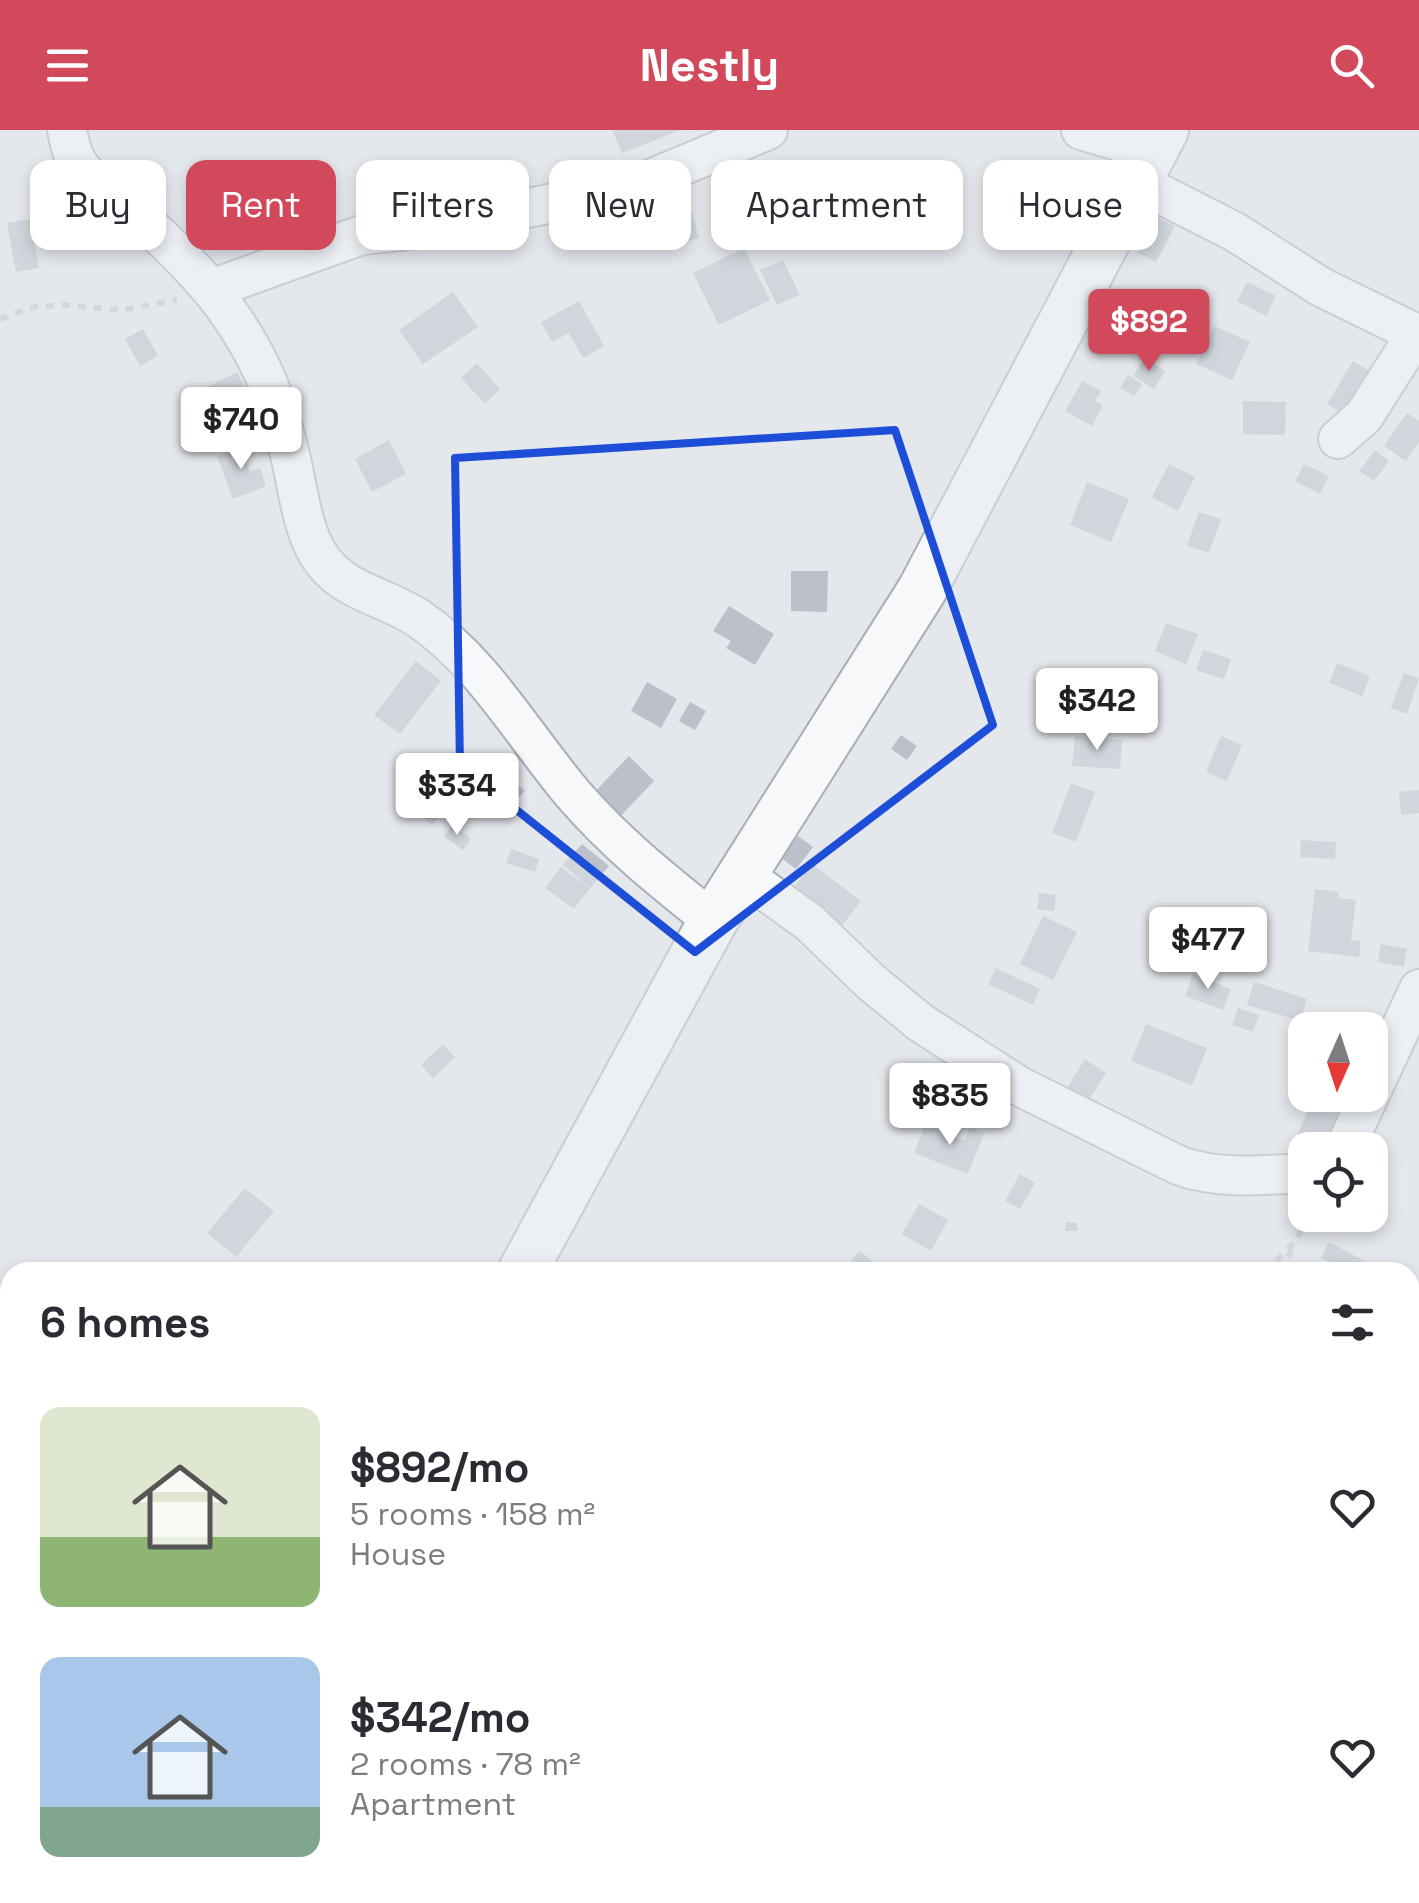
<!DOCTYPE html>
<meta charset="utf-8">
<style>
body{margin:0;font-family:"Space Grotesk",sans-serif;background:#f7f7f7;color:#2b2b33;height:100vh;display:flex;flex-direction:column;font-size:38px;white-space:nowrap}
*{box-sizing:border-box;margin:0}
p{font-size:32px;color:#7c7c81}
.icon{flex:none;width:55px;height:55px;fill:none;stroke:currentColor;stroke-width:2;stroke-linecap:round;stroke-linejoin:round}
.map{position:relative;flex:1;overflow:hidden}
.sheet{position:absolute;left:0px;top:1132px;width:1420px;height:642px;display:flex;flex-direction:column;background:#fff;border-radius:30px 30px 0 0;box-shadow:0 5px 15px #0003}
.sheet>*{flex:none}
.banner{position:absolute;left:30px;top:30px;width:1360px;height:90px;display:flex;gap:20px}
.needle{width:65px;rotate:183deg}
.controls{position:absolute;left:1288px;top:882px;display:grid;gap:20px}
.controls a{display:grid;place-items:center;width:100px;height:100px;border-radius:20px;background:#fff;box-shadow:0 5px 15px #0003;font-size:50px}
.price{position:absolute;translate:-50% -85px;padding:0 22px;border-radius:10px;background:#fff;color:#222;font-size:32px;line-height:65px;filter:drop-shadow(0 2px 5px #0008)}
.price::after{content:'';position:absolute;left:50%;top:60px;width:30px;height:22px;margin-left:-15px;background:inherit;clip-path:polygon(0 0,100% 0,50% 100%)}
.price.active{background:#d1495b;color:#fff}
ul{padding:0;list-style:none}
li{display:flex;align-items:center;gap:30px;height:250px;padding:0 40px}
li span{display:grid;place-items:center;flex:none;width:280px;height:200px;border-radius:20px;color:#555}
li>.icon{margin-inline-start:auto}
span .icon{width:120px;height:120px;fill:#fffc;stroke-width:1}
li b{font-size:42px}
h2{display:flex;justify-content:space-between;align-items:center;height:120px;padding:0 40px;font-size:42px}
.tag{padding:0 35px;border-radius:20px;background:#fff;box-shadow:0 5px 15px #0003;font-size:35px;line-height:90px}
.tag.active{background:#d1495b;color:#fff}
header{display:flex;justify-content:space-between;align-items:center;height:130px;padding:0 40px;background:#d1495b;color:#fff;font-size:45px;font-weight:800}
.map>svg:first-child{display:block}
.building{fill:#bbc0ca}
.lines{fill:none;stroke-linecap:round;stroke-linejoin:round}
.minor-casing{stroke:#a9aeb7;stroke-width:42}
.tertiary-casing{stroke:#a9aeb7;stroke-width:52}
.path{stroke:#c2c5cb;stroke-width:6;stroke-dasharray:8 8;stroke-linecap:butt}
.minor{stroke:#f7f8fa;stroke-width:38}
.tertiary{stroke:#f7f8fa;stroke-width:48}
.marked{fill:none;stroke:#1d4ed8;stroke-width:8;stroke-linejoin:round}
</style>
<header><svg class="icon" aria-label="menu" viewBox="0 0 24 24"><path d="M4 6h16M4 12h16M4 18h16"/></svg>Nestly<svg class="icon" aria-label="search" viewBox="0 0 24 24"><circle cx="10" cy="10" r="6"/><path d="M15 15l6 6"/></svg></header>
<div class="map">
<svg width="1419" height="1773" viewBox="0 0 1419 1773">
<rect width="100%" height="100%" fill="#e4e7ec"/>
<g class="building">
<path d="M612,0H681L622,23Z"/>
<path d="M788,38L816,59L794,89L765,68Z"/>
<path d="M851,39L900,46L897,65L848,59Z"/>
<path d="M683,52L699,108L665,118L649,61Z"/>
<path d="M837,69L900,70V111L837,110Z"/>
<path d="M1156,87L1175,96L1156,132L1138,123Z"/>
<path d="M30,89L39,138L16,142L7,93Z"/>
<path d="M47,92L53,117L42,120L36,95Z"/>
<path d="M744,118L770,170L719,195L693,143Z"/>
<path d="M783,130L800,165L777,175L760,140Z"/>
<path d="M1247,152L1276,166L1266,186L1237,171Z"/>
<path d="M453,162L478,197L423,234L399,200Z"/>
<path d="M579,171L604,216L583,228L569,203L552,212L541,192Z"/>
<path d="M1214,196L1250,212L1232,250L1196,234Z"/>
<path d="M143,199L158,226L140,236L125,209Z"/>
<path d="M1145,228L1165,241L1154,259L1133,246Z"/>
<path d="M1353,231L1373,243L1347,286L1327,274Z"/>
<path d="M477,233L500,259L485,274L461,248Z"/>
<path d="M237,242L258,284L207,309L185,268Z"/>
<path d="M1128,245L1142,254L1134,266L1120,258Z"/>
<path d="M1082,251L1101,261L1095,271L1103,275L1092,296L1065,281Z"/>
<path d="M1243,271L1286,272L1285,305L1243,304Z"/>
<path d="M1407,283L1419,291V312L1406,331L1384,316Z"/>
<path d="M389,310L406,344L372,362L355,329Z"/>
<path d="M250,314L254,324L245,328L250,342L260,338L266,356L233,369L217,326Z"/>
<path d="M1375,320L1389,331L1374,351L1359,341Z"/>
<path d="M1169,334L1195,347L1178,381L1152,367Z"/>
<path d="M1304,334L1329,346L1320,364L1295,351Z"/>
<path d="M1087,352L1129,369L1111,412L1070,395Z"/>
<path d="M1199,382L1221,389L1209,423L1187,416Z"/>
<path d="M791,441H828L827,482L791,481Z"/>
<path d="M729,476L774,504L755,535L726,518L731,511L713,501Z"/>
<path d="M1166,493L1198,504L1186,534L1155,521Z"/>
<path d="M1203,520L1231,529L1224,549L1196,540Z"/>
<path d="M416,531L441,551L400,604L374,585Z"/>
<path d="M1337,533L1370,546L1362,566L1329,553Z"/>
<path d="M1404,543L1419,548L1407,584L1391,578Z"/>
<path d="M647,552L677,569L661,598L631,581Z"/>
<path d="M690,572L706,581L695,600L679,591Z"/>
<path d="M901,605L917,616L907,630L891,619Z"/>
<path d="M1075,606L1122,610L1120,639L1072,636Z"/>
<path d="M1221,606L1242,615L1227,651L1206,642Z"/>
<path d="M629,626L654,651L613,694L587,670Z"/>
<path d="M447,635L468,653L432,695L411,677Z"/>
<path d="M497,647L510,660L516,653L525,661L502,684L480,663Z"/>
<path d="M1071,653L1095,662L1076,712L1052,703Z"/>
<path d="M1419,660V683L1401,685L1399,662Z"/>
<path d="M452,695L471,709L463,720L444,707Z"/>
<path d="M798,706L813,717L796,739L781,728Z"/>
<path d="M1301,710L1336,712L1335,729L1300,727Z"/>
<path d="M582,714L609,736L590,758L563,735Z"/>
<path d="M511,719L539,729L535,742L506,733Z"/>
<path d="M812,734L861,771L833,807L784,770Z"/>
<path d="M561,737L590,758L574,779L545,758Z"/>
<path d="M1315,759L1339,762L1338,768L1356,770L1351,810L1361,811L1359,827L1308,821Z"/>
<path d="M1039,763L1056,765L1054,781L1037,779Z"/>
<path d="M1043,786L1077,802L1053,850L1020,834Z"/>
<path d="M1381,814L1407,819L1404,837L1378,832Z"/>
<path d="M996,838L1040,859L1033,875L988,854Z"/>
<path d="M1193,844L1231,859L1223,880L1185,866Z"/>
<path d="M1254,852L1307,869L1300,891L1247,875Z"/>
<path d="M1238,878L1259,885L1253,902L1232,895Z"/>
<path d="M1146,894L1207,918L1192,955L1131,931Z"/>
<path d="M443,914L455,927L433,948L421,935Z"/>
<path d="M1085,929L1106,943L1088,971L1067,958Z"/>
<path d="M1314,965H1338L1349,969L1329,1020H1305V1024L1292,1019Z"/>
<path d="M925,995L964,1011L970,997L984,1003L968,1044L914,1023Z"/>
<path d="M1020,1044L1035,1053L1020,1079L1005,1071Z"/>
<path d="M245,1058L274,1081L236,1127L207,1103Z"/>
<path d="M919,1074L948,1090L931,1121L902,1104Z"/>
<path d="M1066,1092L1077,1093V1101H1065Z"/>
<path d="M1329,1112L1379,1139L1377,1142H1349L1321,1128Z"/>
<path d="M859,1121L884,1140L882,1142L844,1140Z"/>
</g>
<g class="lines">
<g class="minor-casing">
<g id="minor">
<path d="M67,0C69,12 72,25 79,35C90,52 110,62 125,75C158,103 194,137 221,172C260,225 276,265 291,329C298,359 302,398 318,424C341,462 383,465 418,488C483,532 523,605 573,664C614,712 663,751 713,791"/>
<path d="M1081,0L1151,21"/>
<path d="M1135,51L1235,102L1321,157L1419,205"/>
<path d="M211,159L362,105L435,97L611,61L648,50L768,0"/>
<path d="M1338,309L1364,286L1416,204"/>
<path d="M742,744L810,793L871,852L921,893L1019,956L1180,1036C1221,1050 1262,1045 1305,1043"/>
<path d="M1344,1020L1419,859"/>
</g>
</g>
<g class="tertiary-casing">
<g id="tertiary">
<path d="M522,1142L713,791L922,460L1164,0"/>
<path d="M162,1773L167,1765"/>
</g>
</g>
<g class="path">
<path d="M0,189L34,177L67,175L122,180L177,170"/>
<path d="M1265,1142L1295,1112L1309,1085"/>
<path d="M1283,1142L1292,1118"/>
<path d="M1009,1773L1014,1765"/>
</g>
<use href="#minor" class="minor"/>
<use href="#tertiary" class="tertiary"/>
</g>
<path d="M0 0H1419V1773H0ZM895,300L993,595L695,822L460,635L455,328Z" fill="#e4e7ec" fill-opacity=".55" fill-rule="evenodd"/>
<path class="marked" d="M895,300L993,595L695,822L460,635L455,328Z"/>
</svg>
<div class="controls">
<a><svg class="needle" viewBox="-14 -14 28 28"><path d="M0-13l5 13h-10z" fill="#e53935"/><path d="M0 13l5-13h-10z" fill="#7c7c81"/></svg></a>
<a><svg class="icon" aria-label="locate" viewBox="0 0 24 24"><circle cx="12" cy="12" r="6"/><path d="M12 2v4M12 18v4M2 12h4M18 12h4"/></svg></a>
</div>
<b class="price active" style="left:1149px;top:244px">$892</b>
<b class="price" style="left:241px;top:342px">$740</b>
<b class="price" style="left:1097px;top:623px">$342</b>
<b class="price" style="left:457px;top:708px">$334</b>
<b class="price" style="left:1208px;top:862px">$477</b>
<b class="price" style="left:950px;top:1018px">$835</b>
<div class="banner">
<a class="tag">Buy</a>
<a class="tag active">Rent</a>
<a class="tag">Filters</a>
<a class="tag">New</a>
<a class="tag">Apartment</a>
<a class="tag">House</a>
</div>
<section class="sheet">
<h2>6 homes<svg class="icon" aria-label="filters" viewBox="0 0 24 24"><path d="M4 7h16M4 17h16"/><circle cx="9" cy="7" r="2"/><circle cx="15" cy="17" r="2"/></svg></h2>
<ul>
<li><span style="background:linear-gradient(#dfe7d0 65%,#8fb573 0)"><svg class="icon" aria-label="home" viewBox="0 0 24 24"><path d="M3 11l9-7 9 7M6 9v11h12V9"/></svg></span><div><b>$892/mo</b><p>5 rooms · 158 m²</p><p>House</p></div><svg class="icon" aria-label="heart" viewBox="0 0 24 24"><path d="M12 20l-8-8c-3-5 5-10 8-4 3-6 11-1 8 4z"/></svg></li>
<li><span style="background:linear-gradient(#a9c7e8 75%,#7fa58c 0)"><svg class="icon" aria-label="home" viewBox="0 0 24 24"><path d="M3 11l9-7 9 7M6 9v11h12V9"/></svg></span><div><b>$342/mo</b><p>2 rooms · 78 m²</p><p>Apartment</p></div><svg class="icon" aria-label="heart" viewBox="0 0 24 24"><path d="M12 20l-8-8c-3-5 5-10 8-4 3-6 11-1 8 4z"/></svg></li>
</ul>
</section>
</div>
